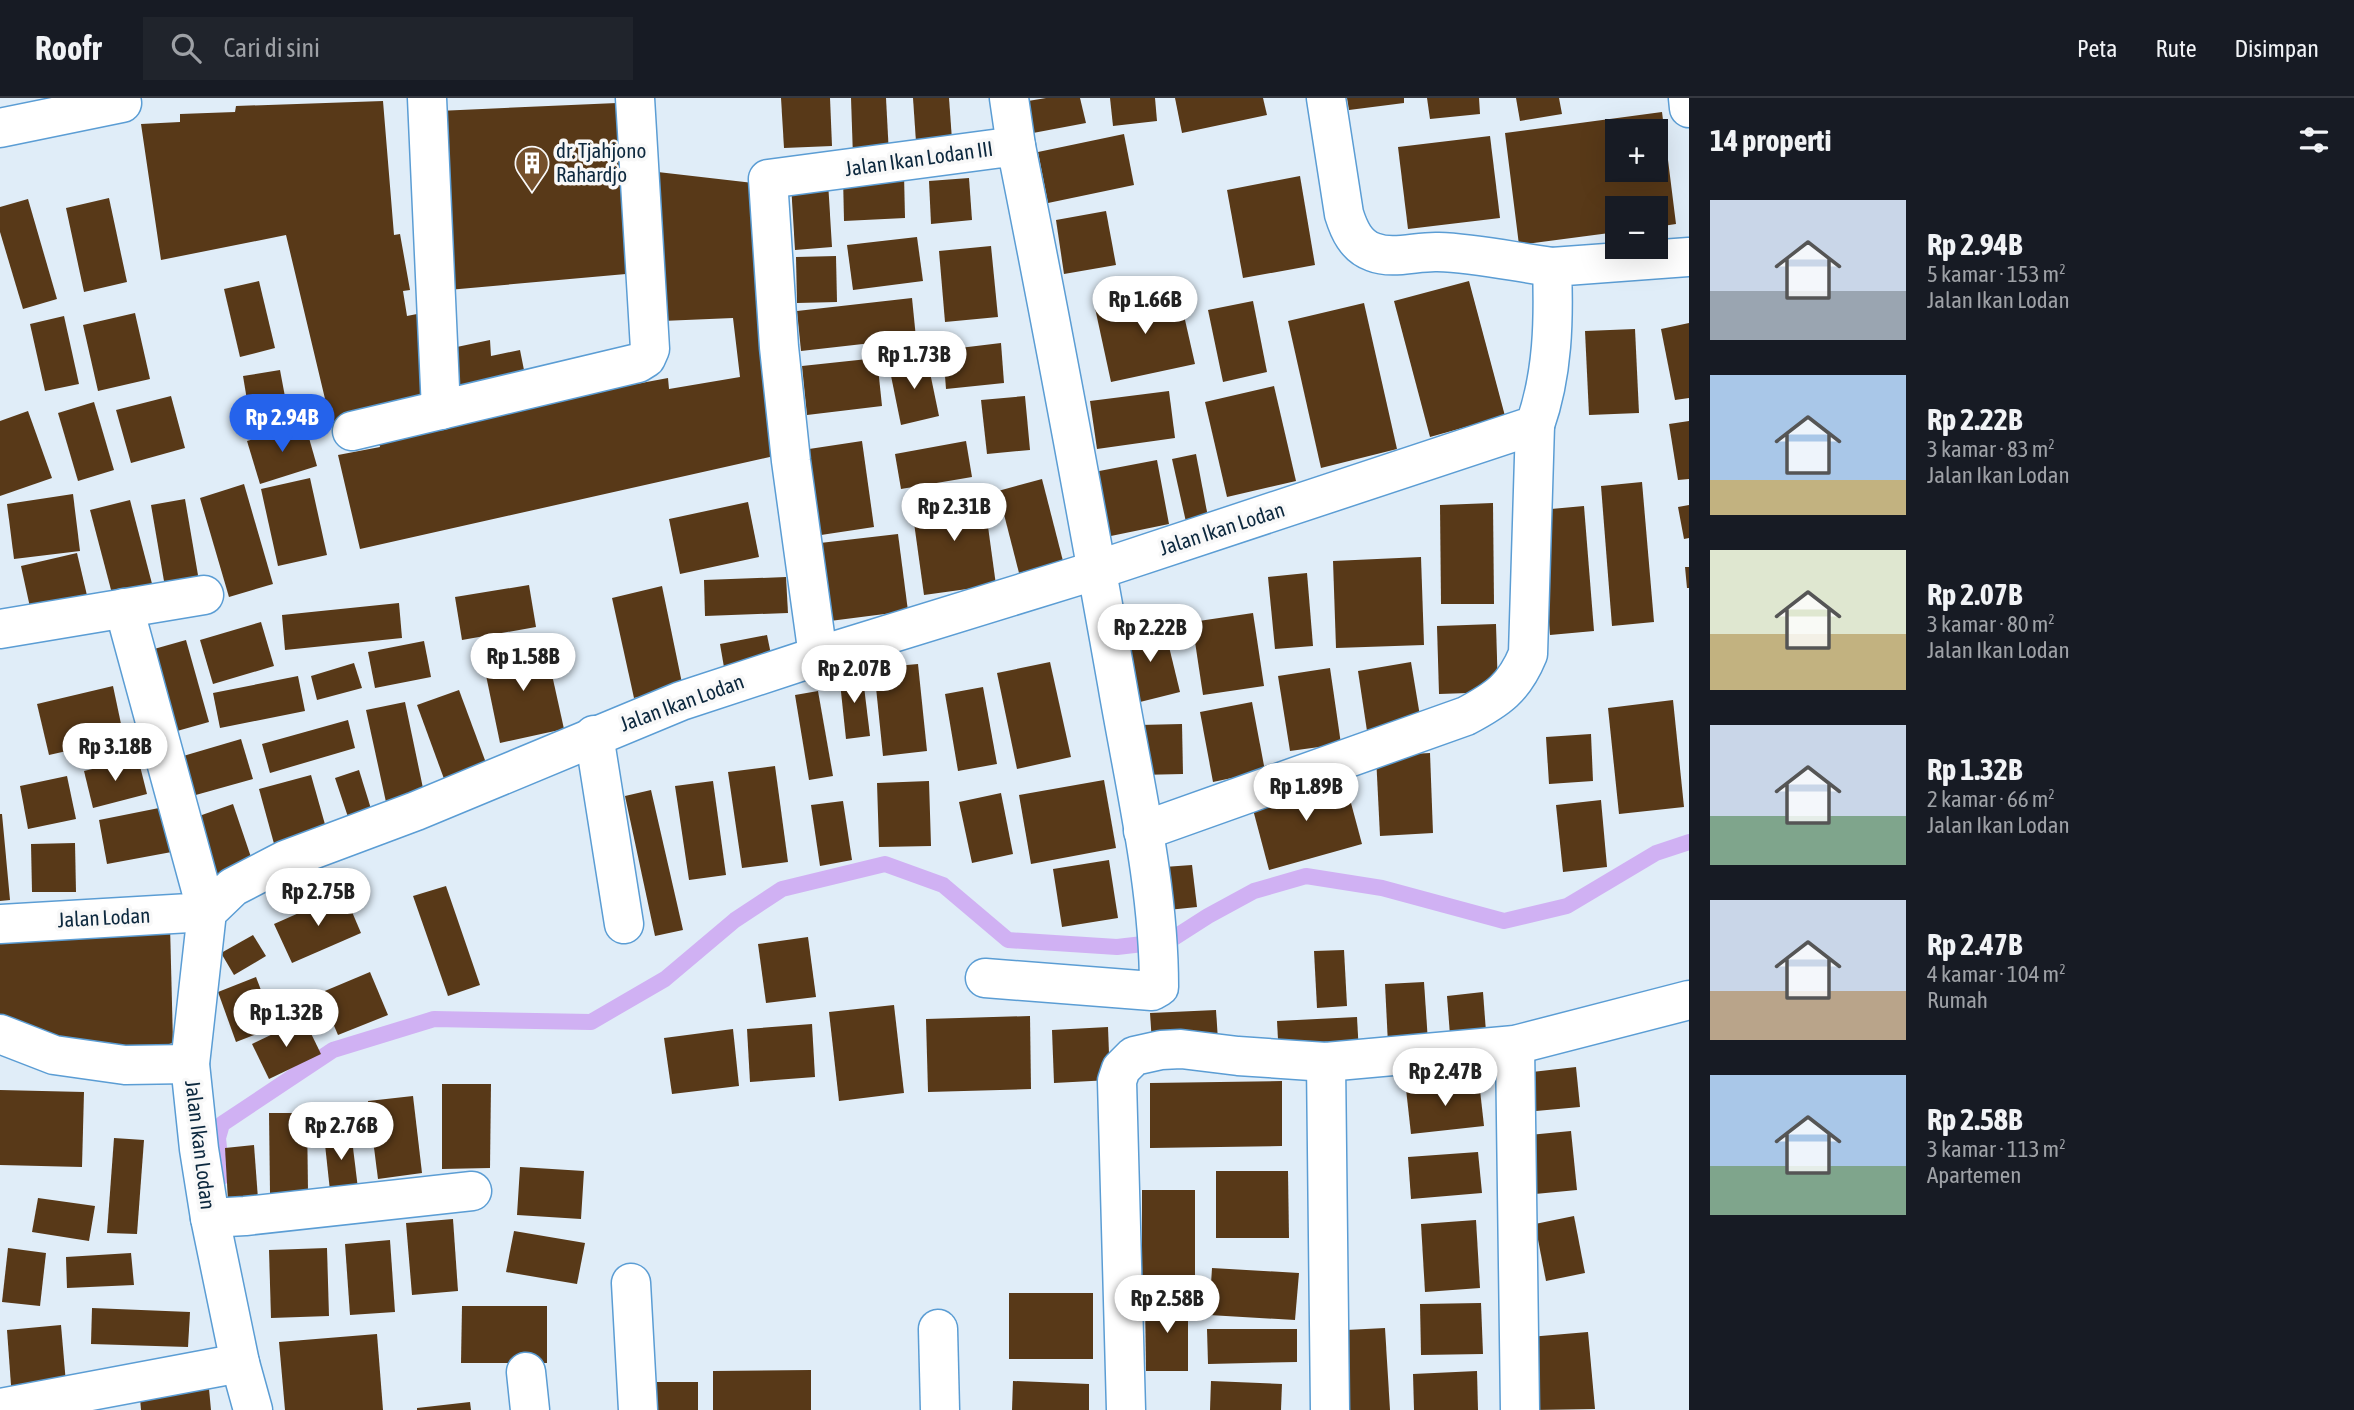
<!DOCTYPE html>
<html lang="id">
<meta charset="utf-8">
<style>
body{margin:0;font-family:"Asap Condensed",sans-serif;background:#20242c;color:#f1f3f6;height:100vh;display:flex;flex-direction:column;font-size:26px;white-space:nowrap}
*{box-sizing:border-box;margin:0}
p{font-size:23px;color:#9ea1a6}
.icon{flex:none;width:38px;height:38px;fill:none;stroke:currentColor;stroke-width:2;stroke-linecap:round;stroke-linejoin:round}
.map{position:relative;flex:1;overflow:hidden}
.side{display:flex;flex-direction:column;background:#171b24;width:665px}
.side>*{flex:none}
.tools{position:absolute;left:1605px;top:21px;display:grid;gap:14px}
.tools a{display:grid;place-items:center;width:63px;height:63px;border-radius:0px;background:#171b24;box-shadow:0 7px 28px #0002;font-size:35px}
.price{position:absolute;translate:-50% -60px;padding:0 16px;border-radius:24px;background:#fff;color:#222;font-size:23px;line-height:46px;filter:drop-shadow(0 2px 4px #0008)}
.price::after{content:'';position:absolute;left:50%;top:42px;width:21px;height:16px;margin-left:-10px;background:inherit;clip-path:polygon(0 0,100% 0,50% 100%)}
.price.on{background:#2563eb;color:#fff}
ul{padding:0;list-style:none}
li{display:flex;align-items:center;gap:21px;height:175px;padding:0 21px}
li span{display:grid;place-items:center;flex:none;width:196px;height:140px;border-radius:0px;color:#555}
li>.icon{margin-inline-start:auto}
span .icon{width:84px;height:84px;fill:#fffc;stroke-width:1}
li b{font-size:30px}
h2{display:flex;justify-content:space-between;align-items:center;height:84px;padding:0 21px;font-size:30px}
header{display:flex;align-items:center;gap:42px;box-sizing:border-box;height:98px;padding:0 35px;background:#171b24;border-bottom:2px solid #363941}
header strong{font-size:33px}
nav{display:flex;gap:38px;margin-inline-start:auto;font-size:24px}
.search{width:490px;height:63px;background:#20242c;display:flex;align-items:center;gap:18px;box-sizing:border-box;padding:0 24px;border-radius:0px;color:#9ea1a6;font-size:26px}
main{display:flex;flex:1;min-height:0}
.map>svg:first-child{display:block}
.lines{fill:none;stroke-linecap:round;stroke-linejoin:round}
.stream{stroke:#d0b1f3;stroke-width:16}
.building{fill:#583918;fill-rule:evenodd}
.minor-casing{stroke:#5b9dd4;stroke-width:41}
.minor{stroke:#fff;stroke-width:38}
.labels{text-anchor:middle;stroke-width:7;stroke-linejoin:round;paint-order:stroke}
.poi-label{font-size:21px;fill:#0c283e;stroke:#f8f8f8;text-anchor:start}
.street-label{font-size:21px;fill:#0c283e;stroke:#f8f8f8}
</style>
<header>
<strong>Roofr</strong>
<div class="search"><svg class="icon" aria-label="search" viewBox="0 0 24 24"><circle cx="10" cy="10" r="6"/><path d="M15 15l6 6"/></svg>Cari di sini</div>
<nav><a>Peta</a><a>Rute</a><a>Disimpan</a></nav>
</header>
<main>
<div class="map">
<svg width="1689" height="1312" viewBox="0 0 1689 1312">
<rect width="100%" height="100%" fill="#e0edf8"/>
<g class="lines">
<path class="stream" d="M222,1079L218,1040L222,1026L333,952L434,921L591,924L665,881L735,822L782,791L885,766L943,787L1008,842L1117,849L1169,843L1208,818L1254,793L1306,778L1382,790L1504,823L1567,808L1656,755L1689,744"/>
</g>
<g class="building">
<path d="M781,0H830L832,48L784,50Z"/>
<path d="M851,0H886L889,57L853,59Z"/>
<path d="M913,0H949L952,42L916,44Z"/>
<path d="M1046,0H1080L1086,25L1033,35L1028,3Z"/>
<path d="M1110,0H1155L1157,23L1113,28Z"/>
<path d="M1175,0H1263L1267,17L1182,35Z"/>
<path d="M1347,0H1404V5L1349,12Z"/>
<path d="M1427,0H1479L1480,16L1430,21Z"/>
<path d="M1516,0H1559L1562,16L1520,23Z"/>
<path d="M383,3L394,137L400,136L410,192L403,193L407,218L417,216L421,304L331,326L286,137L161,162L141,26L180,24V16L235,14L236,8Z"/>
<path d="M617,5L626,176L448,192L438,13Z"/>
<path d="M1662,14L1676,126L1656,129V110H1617V134L1519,147L1505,35ZM1617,33H1656V72H1617Z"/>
<path d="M1124,36L1134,87L1048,105L1038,54Z"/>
<path d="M1490,38L1500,120L1408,131L1398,49Z"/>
<path d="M649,73L762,86L783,356L360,451L338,357L380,349L378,339L604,292L668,280L669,291L740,279L733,220L662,223Z"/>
<path d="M904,76L905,120L844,123L843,78Z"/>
<path d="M1300,78L1315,167L1243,180L1227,92Z"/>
<path d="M969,80L972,122L931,126L929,83Z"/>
<path d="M828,84L832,149L795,152L791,86Z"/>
<path d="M109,100L127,184L84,194L66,110Z"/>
<path d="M28,101L57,201L23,211L0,134V109Z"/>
<path d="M1106,113L1116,167L1064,176L1056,122Z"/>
<path d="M917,139L923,183L853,192L847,147Z"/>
<path d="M991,148L998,219L945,224L939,153Z"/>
<path d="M836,158L837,204L797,205L796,159Z"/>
<path d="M259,183L275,250L240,259L224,191Z"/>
<path d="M1469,183L1505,318L1430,339L1394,203Z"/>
<path d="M1178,191L1195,266L1111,284L1095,210Z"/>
<path d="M912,200L916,240L801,253L797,213Z"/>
<path d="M1253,203L1267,274L1223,284L1208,212Z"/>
<path d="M1364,205L1397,351L1321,370L1288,223Z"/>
<path d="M135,215L150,281L98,293L83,227Z"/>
<path d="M64,218L79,286L45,293L30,226Z"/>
<path d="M1689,225V300L1675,302L1661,231Z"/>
<path d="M1635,231L1639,315L1589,317L1585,233Z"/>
<path d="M490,242L491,258L520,252L525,277L455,293L452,250Z"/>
<path d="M1001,245L1004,285L946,291L943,252Z"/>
<path d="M877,260L882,308L807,317L802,268Z"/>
<path d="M927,260L939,318L901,327L889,268Z"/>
<path d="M280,272L290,325L252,332L243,278Z"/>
<path d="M1274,288L1296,383L1227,399L1205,304Z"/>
<path d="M1169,293L1175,340L1097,351L1090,303Z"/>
<path d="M171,298L185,350L131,365L116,312Z"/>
<path d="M1025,298L1030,352L987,356L981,302Z"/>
<path d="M94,304L114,372L78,383L58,315Z"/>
<path d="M28,313L52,380L0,398V323Z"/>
<path d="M1689,323V381L1678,382L1669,326Z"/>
<path d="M305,326L317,368L260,386L247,343Z"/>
<path d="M862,343L874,429L821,437L809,351Z"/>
<path d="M966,343L972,379L901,391L895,356Z"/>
<path d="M1196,356L1208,419L1186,424L1172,361Z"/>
<path d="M1157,362L1169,426L1106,439L1094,374Z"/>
<path d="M310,380L327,457L278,468L261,391Z"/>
<path d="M1042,381L1063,463L1019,475L998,393Z"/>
<path d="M1642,384L1654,524L1612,528L1601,388Z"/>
<path d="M244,386L273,486L229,499L200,400Z"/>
<path d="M983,392L996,487L924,497L911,403Z"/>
<path d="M73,396L80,453L14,461L7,406Z"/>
<path d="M185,401L199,483L165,489L151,407Z"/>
<path d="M130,402L155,497L115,507L90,412Z"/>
<path d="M748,404L759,459L680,476L669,421Z"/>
<path d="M1493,405L1494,506H1441L1440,407Z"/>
<path d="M1689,407V440L1684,441L1678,409Z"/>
<path d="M1584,408L1594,533L1550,537L1540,412Z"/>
<path d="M898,436L908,513L830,523L820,445Z"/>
<path d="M77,455L90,510L33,523L21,468Z"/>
<path d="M1421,459L1424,547L1336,550L1333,463Z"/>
<path d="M1685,469H1689V490H1687Z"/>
<path d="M1307,475L1313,548L1275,551L1268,479Z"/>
<path d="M786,479L788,515L705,518L704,482Z"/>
<path d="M529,487L536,529L462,542L455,499Z"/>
<path d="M662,488L683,590L634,600L612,500Z"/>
<path d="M399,505L402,540L285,552L282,517Z"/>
<path d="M1253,515L1264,588L1203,597L1192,524Z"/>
<path d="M261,524L274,568L213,586L200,542Z"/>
<path d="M1496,526L1498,594L1439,596L1437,528Z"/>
<path d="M1164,528L1180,594L1136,605L1120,539Z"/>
<path d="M767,537L773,566L725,575L720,546Z"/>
<path d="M186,542L209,624L170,635L147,553Z"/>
<path d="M424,543L431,579L375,590L368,554Z"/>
<path d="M545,545L564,631L500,645L482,558Z"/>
<path d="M1050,564L1071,659L1017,671L997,575Z"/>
<path d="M1411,564L1421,624L1367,633L1358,573Z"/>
<path d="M354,565L362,590L317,602L311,578Z"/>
<path d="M918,566L927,653L883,658L874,570Z"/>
<path d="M1330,570L1341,646L1290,653L1278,578Z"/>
<path d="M862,572L870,638L846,641L839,575Z"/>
<path d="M298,578L305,613L220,630L213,595Z"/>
<path d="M113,588L124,640L49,657L37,606Z"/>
<path d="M983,589L997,666L958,673L945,596Z"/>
<path d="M459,592L489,673L447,689L417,607Z"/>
<path d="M818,593L833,678L809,682L795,597Z"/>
<path d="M1673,602L1684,709L1619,716L1608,610Z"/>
<path d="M405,604L424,695L386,704L366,612Z"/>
<path d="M1252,604L1265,673L1213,684L1200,614Z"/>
<path d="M348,622L355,650L270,675L262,646Z"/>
<path d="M1182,626L1183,676L1139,677V627Z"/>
<path d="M1591,636L1593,683L1549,686L1546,639Z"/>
<path d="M241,641L253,681L185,700L173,661Z"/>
<path d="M1430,655L1433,735L1380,738L1376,658Z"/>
<path d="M138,660L147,696L93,710L84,673Z"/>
<path d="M775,668L788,764L742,770L728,674Z"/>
<path d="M359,672L372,714L349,722L335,680Z"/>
<path d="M311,677L328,737L276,753L259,691Z"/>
<path d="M67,678L76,721L28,731L20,688Z"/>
<path d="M1344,679L1362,746L1269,772L1251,704Z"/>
<path d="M1104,682L1116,750L1031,766L1019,697Z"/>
<path d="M713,683L726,777L689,782L675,688Z"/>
<path d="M929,683L931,748L879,749L877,685Z"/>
<path d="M651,692L683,832L655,838L625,698Z"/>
<path d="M1001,695L1013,756L972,765L959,704Z"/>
<path d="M1601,702L1607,769L1563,774L1556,707Z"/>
<path d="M843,703L852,762L820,768L811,707Z"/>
<path d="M233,706L253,765L205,782L185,723Z"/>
<path d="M169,708L177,753L107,766L99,722Z"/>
<path d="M0,716H2L10,802L0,803Z"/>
<path d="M75,745L76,794H32L31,746Z"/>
<path d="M1109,762L1118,820L1062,829L1053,771Z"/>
<path d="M1192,767L1197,809L1168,812L1164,769Z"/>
<path d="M446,788L480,887L448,898L413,798Z"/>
<path d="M344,795L361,835L292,865L274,826Z"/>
<path d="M170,827L173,945L114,960L0,917V843Z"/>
<path d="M253,837L266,858L234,877L221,855Z"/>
<path d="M808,839L816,899L766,905L758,846Z"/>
<path d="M1344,852L1347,908L1317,910L1314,853Z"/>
<path d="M370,874L388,917L338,937L320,895Z"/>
<path d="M256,879L275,929L236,944L218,894Z"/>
<path d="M1424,884L1428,944L1388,946L1385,886Z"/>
<path d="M1483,894L1486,934L1450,937L1447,898Z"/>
<path d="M894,907L904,995L839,1003L829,914Z"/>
<path d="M1216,912L1218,942L1152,945L1150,915Z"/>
<path d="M1030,918L1031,991L928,994L926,921Z"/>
<path d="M1357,919L1359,956L1279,960L1277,923Z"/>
<path d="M304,921L321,956L269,981L252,946Z"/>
<path d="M812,926L815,979L750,984L747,931Z"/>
<path d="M1108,929L1110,982L1054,985L1052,932Z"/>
<path d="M733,931L739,988L672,996L664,940Z"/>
<path d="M1576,969L1580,1009L1536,1013L1532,974Z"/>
<path d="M1282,983V1048L1150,1050V985Z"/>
<path d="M1479,983L1484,1028L1411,1036L1406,991Z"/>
<path d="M442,986H491L490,1070L442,1071Z"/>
<path d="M0,992L84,994L82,1069L0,1067Z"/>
<path d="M413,998L422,1075L378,1081L368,1003Z"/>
<path d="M269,1015H307L308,1094L270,1095Z"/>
<path d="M350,1025L359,1099L331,1102L323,1028Z"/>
<path d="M1571,1033L1577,1092L1535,1096L1529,1037Z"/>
<path d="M114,1040L144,1042L137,1136L107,1135Z"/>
<path d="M254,1047L258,1101L228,1103L225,1050Z"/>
<path d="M1478,1054L1482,1095L1411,1101L1408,1059Z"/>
<path d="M520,1069L584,1073L581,1121L517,1117Z"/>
<path d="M1216,1073H1288L1289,1140H1216Z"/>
<rect x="1142" y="1092" width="53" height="89"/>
<path d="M38,1100L95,1108L89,1143L32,1134Z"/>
<path d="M1574,1118L1585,1175L1546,1183L1535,1126Z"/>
<path d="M453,1121L458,1193L412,1197L406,1125Z"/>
<path d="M1476,1122L1480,1190L1425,1194L1421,1126Z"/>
<path d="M514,1133L585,1145L577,1186L506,1174Z"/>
<path d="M390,1142L395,1214L350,1217L345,1146Z"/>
<path d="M8,1150L46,1155L40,1208L2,1204Z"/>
<path d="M327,1150L329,1218L271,1220L269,1152Z"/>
<path d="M131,1155L134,1187L67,1190L66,1159Z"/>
<path d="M1212,1170L1299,1175L1295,1222L1209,1217Z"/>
<rect x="1009" y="1195" width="84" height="66"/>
<path d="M1188,1201V1273H1146L1145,1202Z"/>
<path d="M1481,1205L1483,1256L1421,1257L1420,1206Z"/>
<path d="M462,1208H547V1265H461Z"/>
<path d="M92,1210L190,1214L188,1249L91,1246Z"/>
<path d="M61,1227L67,1297L12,1301L7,1232Z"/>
<path d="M1385,1230L1390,1312H1349L1346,1232Z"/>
<path d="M1207,1231H1297V1264L1208,1266Z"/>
<path d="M1588,1234L1595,1311L1534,1312L1529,1239Z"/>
<path d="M377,1236L383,1312H285L279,1244Z"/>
<path d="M811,1272V1312H713V1273Z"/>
<path d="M1477,1273L1478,1312H1414L1413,1276Z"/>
<path d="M1013,1283L1089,1286V1312H1012Z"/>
<path d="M1211,1283L1282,1286L1281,1312H1210Z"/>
<rect x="649" y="1284" width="49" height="28"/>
<path d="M209,1291L211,1312H141L140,1300Z"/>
<path d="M470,1304L471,1312H417V1310Z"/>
</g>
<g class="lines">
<g class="minor-casing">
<g id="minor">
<path d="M427,0L441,312"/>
<path d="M1009,0L1016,48"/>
<path d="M1326,0L1344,116C1349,132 1356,148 1373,154C1393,162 1417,153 1438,154C1476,155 1514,164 1552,169"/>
<path d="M1688,0L1689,10"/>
<path d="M0,30L122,5"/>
<path d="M352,333L638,265L646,260L650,251L635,0"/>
<path d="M0,531L204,497"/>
<path d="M818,558L791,363L779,249L768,81L1016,48C1052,227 1085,405 1117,585C1134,685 1159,787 1159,889L1152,893L985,880"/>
<path d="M594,637L624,826"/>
<path d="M1143,733L1466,618C1498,601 1514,590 1528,556L1535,327"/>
<path d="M0,826L207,814L124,510"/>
<path d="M0,936L54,957L125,967L190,966"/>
<path d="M1515,947L1520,1312"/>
<path d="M1326,964L1330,1312"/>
<path d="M210,1120L245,1118L472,1093"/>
<path d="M631,1185L638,1312"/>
<path d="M938,1231L940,1312"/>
<path d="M526,1274L530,1312"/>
<path d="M0,1310L240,1265"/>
<path d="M253,1312L240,1265L210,1120L199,1051L190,966L207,814L233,789L285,762L416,713L681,603L818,558L1097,472L1535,327C1553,276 1554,222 1552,169L1689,159"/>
<path d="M1126,1312L1117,983L1121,971L1134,958L1161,952L1181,951L1238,958L1326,964L1515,947L1689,902"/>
</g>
</g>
<use href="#minor" class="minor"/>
</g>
<defs>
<g id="building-pin" transform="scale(1.75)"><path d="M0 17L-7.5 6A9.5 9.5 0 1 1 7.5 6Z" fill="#75502b" stroke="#f8f8f8"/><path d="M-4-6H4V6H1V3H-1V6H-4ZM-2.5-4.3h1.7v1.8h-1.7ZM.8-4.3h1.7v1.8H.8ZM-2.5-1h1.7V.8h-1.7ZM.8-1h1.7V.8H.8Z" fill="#fff"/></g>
</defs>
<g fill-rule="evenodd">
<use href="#building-pin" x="532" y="65"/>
</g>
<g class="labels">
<g class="poi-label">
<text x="556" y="60">dr. Tjahjono<tspan x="556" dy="24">Rahardjo</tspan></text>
</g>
<g class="street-label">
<text transform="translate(919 61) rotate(-8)" y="7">Jalan Ikan Lodan III</text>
<text transform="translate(1222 431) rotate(-18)" y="7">Jalan Ikan Lodan</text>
<text transform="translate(682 605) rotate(-20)" y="7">Jalan Ikan Lodan</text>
<text transform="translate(104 820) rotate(-3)" y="7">Jalan Lodan</text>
<text transform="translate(200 1047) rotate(83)" y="7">Jalan Ikan Lodan</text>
</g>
</g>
</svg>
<div class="tools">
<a>+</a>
<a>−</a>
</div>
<b class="price" style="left:1145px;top:238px">Rp 1.66B</b>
<b class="price" style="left:914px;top:293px">Rp 1.73B</b>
<b class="price on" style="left:282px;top:356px">Rp 2.94B</b>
<b class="price" style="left:954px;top:445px">Rp 2.31B</b>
<b class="price" style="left:1150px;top:566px">Rp 2.22B</b>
<b class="price" style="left:523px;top:595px">Rp 1.58B</b>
<b class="price" style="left:854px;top:607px">Rp 2.07B</b>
<b class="price" style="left:115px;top:685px">Rp 3.18B</b>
<b class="price" style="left:1306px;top:725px">Rp 1.89B</b>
<b class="price" style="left:318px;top:830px">Rp 2.75B</b>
<b class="price" style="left:286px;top:951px">Rp 1.32B</b>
<b class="price" style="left:1445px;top:1010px">Rp 2.47B</b>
<b class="price" style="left:341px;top:1064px">Rp 2.76B</b>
<b class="price" style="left:1167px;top:1237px">Rp 2.58B</b>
</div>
<section class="side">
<h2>14 properti<svg class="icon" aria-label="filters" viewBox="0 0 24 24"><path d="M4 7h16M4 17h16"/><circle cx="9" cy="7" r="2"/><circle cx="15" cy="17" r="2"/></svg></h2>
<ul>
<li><span style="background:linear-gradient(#c9d6e8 65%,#9aa5b1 0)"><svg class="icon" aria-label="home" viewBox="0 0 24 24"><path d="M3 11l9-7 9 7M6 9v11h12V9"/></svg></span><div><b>Rp 2.94B</b><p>5 kamar · 153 m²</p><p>Jalan Ikan Lodan</p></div></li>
<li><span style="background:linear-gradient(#a9c7e8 75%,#c2b280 0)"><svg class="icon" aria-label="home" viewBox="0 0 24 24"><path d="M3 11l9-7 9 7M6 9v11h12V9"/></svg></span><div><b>Rp 2.22B</b><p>3 kamar · 83 m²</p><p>Jalan Ikan Lodan</p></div></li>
<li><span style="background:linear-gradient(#dfe7d0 60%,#c2b280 0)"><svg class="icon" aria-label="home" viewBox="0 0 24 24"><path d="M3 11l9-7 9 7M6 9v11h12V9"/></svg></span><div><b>Rp 2.07B</b><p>3 kamar · 80 m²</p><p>Jalan Ikan Lodan</p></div></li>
<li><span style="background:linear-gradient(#c9d6e8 65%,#7fa58c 0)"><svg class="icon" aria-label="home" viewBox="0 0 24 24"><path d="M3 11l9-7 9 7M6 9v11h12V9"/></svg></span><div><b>Rp 1.32B</b><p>2 kamar · 66 m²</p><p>Jalan Ikan Lodan</p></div></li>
<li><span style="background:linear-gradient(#c9d6e8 65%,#b9a48a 0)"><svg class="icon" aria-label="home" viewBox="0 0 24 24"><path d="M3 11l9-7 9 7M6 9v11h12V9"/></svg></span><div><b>Rp 2.47B</b><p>4 kamar · 104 m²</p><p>Rumah</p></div></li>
<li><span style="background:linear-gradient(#a9c7e8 65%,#7fa58c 0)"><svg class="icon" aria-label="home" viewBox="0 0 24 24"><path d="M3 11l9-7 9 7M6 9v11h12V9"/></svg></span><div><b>Rp 2.58B</b><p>3 kamar · 113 m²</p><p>Apartemen</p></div></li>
</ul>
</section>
</main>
